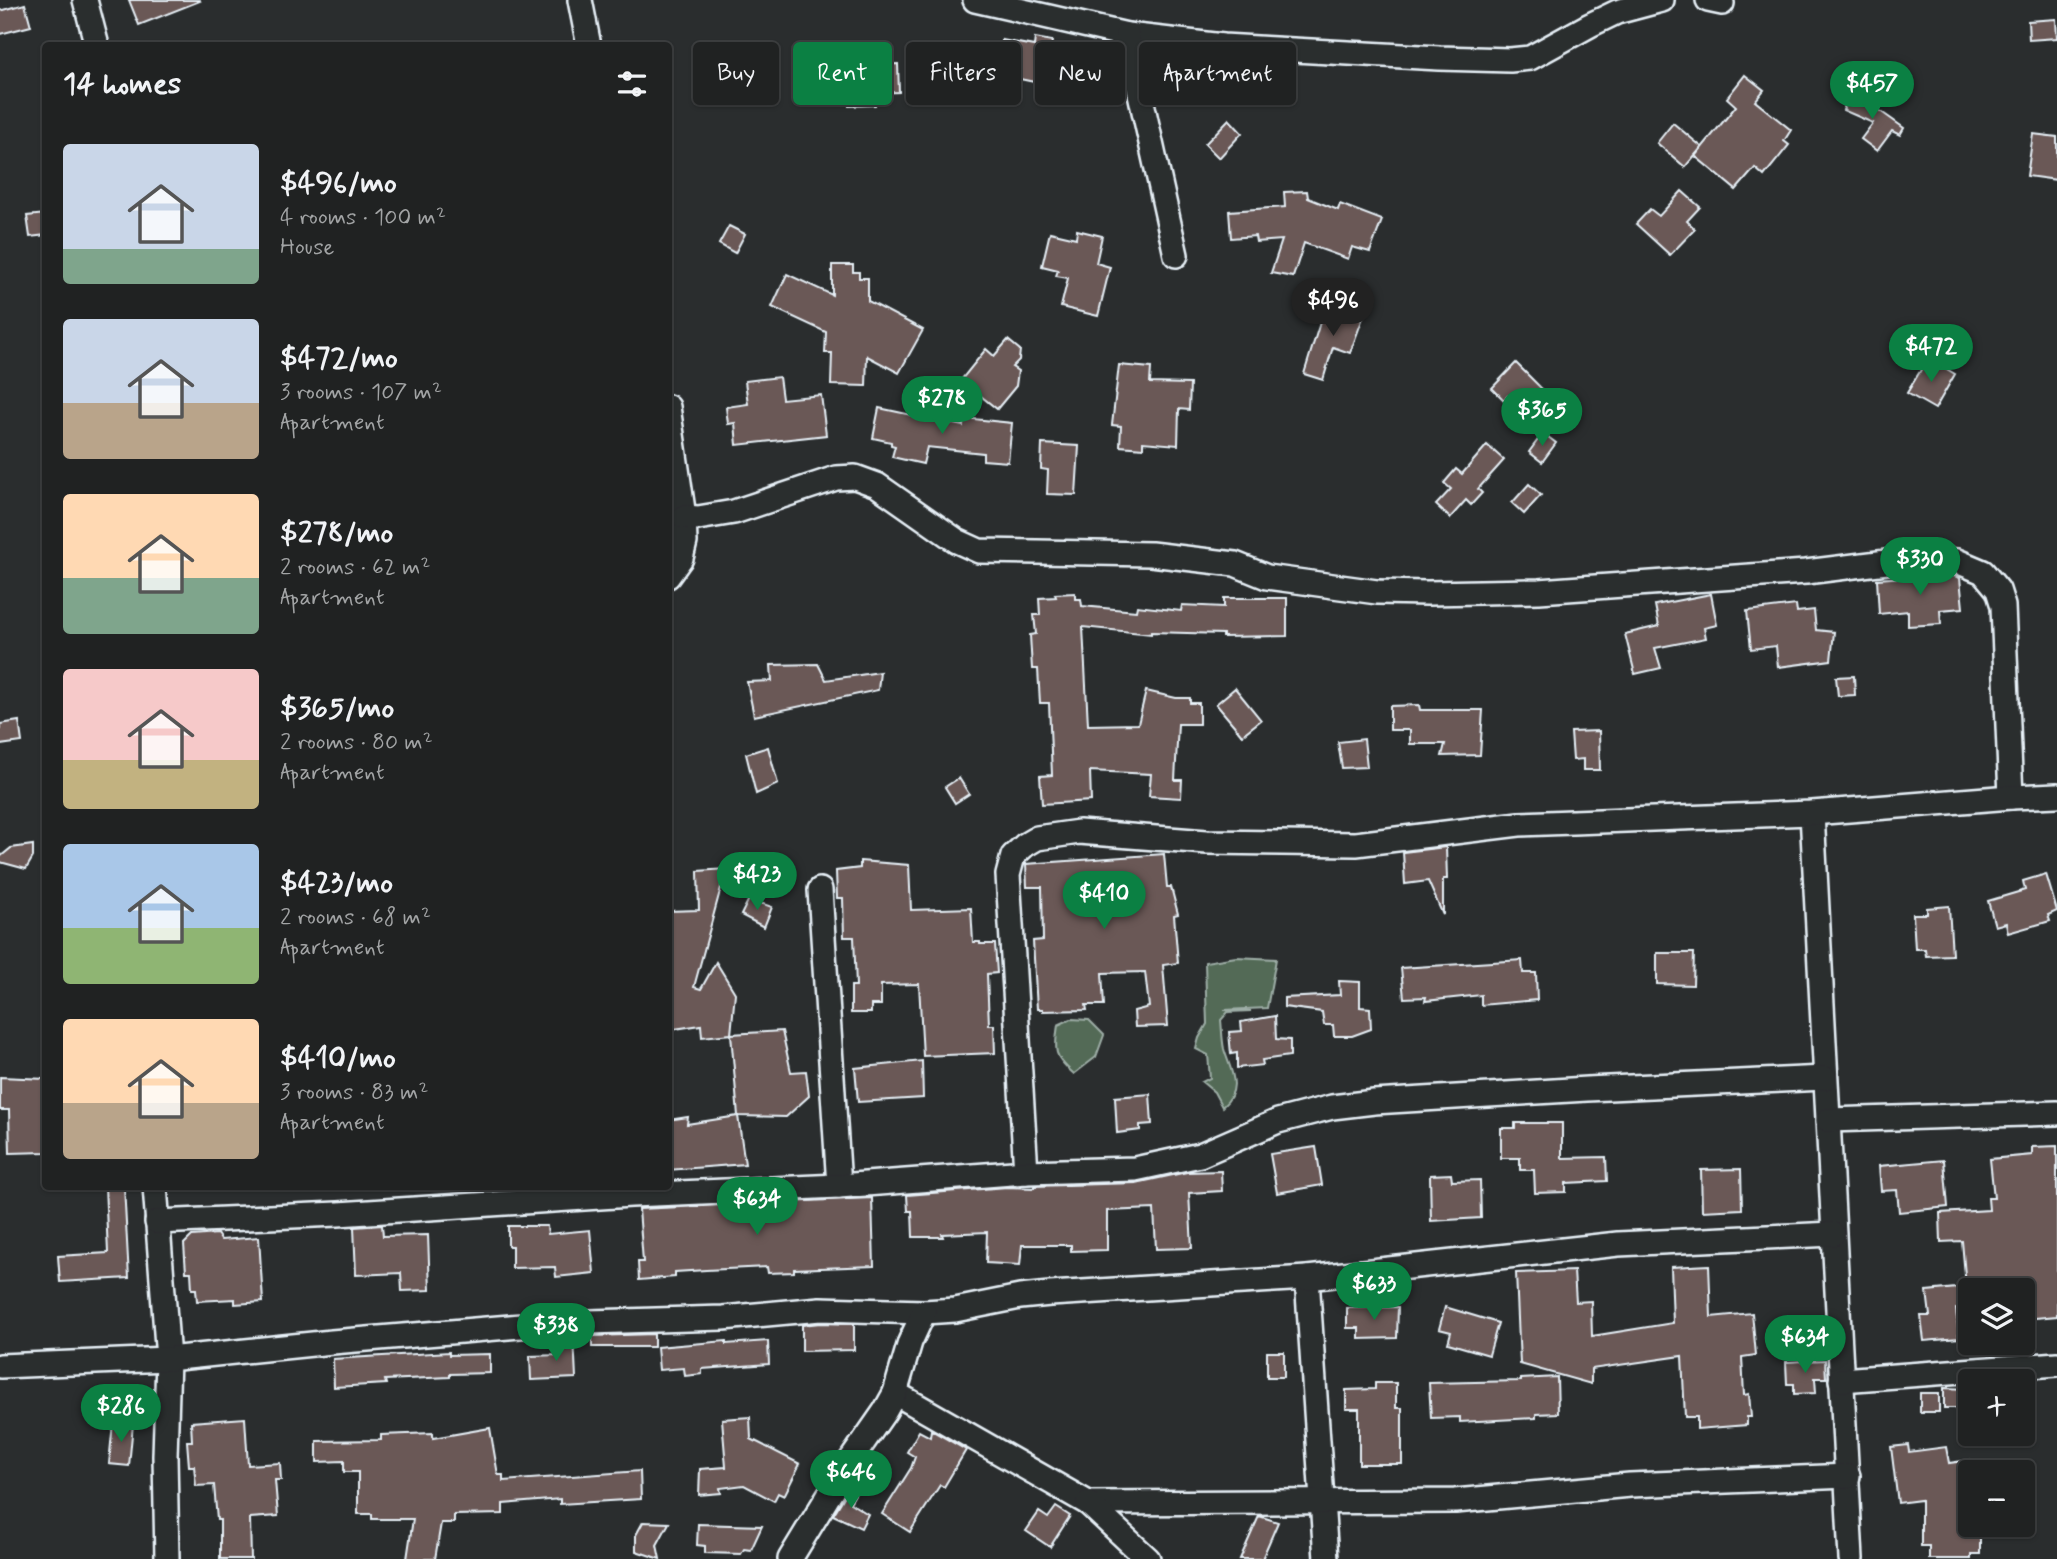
<!DOCTYPE html>
<meta charset="utf-8">
<style>
body{margin:0;font-family:Mynerve,sans-serif;background:#282a2a;color:#f1f3f6;height:100vh;display:flex;flex-direction:column;font-size:26px;white-space:nowrap}
*{box-sizing:border-box;margin:0}
p{font-size:23px;color:#a2a4a5}
.icon{flex:none;width:38px;height:38px;fill:none;stroke:currentColor;stroke-width:2;stroke-linecap:round;stroke-linejoin:round}
.map{position:relative;flex:1;overflow:hidden}
.panel{position:absolute;left:42px;top:42px;width:630px;height:1148px;display:flex;flex-direction:column;background:#202222;border-radius:7px;box-shadow:0 2px 5px #0004,0 0 0 2px #3d3f40}
.panel>*{flex:none}
.hud{position:absolute;left:693px;top:42px;width:665px;height:63px;display:flex;gap:14px}
.controls{position:absolute;left:1958px;top:1278px;display:grid;gap:14px}
.controls a{display:grid;place-items:center;width:77px;height:77px;border-radius:7px;background:#202222;box-shadow:0 2px 5px #0004,0 0 0 2px #3d3f40;font-size:35px}
.price{position:absolute;translate:-50% -60px;padding:0 16px;border-radius:24px;background:#0b8043;color:#fff;font-size:23px;line-height:46px;filter:drop-shadow(0 2px 4px #0008)}
.price::after{content:'';position:absolute;left:50%;top:42px;width:21px;height:16px;margin-left:-10px;background:inherit;clip-path:polygon(0 0,100% 0,50% 100%)}
.price.selected{background:#222;color:#fff}
ul{padding:0;list-style:none}
li{display:flex;align-items:center;gap:21px;height:175px;padding:0 21px}
li span{display:grid;place-items:center;flex:none;width:196px;height:140px;border-radius:7px;color:#555}
li>.icon{margin-inline-start:auto}
span .icon{width:84px;height:84px;fill:#fffc;stroke-width:1}
li b{font-size:30px}
h2{display:flex;justify-content:space-between;align-items:center;height:84px;padding:0 21px;font-size:30px}
.tag{padding:0 24px;border-radius:7px;background:#202222;box-shadow:0 2px 5px #0004,0 0 0 2px #3d3f40;font-size:24px;line-height:63px}
.tag.selected{background:#0b8043;color:#fff}
.map>svg:first-child{display:block}
.green{fill:#536a56;stroke:#9eaea7;stroke-width:2}
.building{fill:#6a5856;stroke:#e8f1f8;stroke-width:2}
.lines{fill:none;stroke-linecap:round;stroke-linejoin:round}
.minor-casing{stroke:#e8f1f8;stroke-width:28}
.minor{stroke:#2a2d2e;stroke-width:23}
</style>
<div class="map">
<svg width="2057" height="1559" viewBox="0 0 2057 1559">
<rect width="100%" height="100%" fill="#2a2d2e"/>
<filter id="ink" filterUnits="userSpaceOnUse"><feTurbulence type="fractalNoise" baseFrequency=".0143" numOctaves="2"/><feDisplacementMap in="SourceGraphic" scale="14" xChannelSelector="R" yChannelSelector="G"/><feConvolveMatrix kernelMatrix="1 2 1 2 8 2 1 2 1" color-interpolation-filters="sRGB"/></filter>
<g filter="url(#ink)">
<g class="green">
<path d="M1236,957L1276,959L1267,1008L1224,1010L1251,1011L1228,1012L1221,1020C1222,1029 1222,1040 1224,1049C1230,1070 1244,1088 1222,1107L1214,1092L1202,1082L1210,1078L1208,1055L1196,1049L1199,1038L1207,1024L1205,962Z"/>
<path d="M1071,1019L1089,1020L1104,1035L1096,1057L1074,1074C1054,1057 1054,1051 1058,1025Z"/>
</g>
<g class="building">
<path d="M129,0H199L200,1L139,25Z"/>
<path d="M25,4L31,26L0,34V11Z"/>
<path d="M2056,19L2057,38L2029,40L2028,21Z"/>
<path d="M1035,38L1052,41L1044,84L996,74L1002,40L1034,46Z"/>
<path d="M898,64L899,92L874,93L875,105L849,106L848,95H838L837,67Z"/>
<path d="M1745,75L1764,90L1755,101L1791,130L1784,141L1789,145L1764,176L1755,168L1736,190L1695,156L1736,106L1727,98Z"/>
<path d="M1852,91L1904,128L1900,135L1892,131L1877,151L1861,139L1873,123L1843,110Z"/>
<path d="M1229,119L1242,133L1219,158L1205,144Z"/>
<path d="M1673,123L1702,147L1685,167L1657,143Z"/>
<path d="M2033,134L2057,137V180L2027,176Z"/>
<path d="M1307,191L1308,198L1338,210L1340,204L1382,220L1370,252L1352,247L1348,259L1304,243L1293,277L1271,273L1282,240L1256,242L1255,236L1231,238L1229,211L1285,207L1284,192Z"/>
<path d="M1682,191L1700,207L1687,221L1695,229L1670,255L1636,224L1650,209L1659,216Z"/>
<path d="M46,214V235L30,237L27,216Z"/>
<path d="M729,226L745,234L735,253L719,244Z"/>
<path d="M1077,230L1102,236L1096,263L1110,267L1098,316L1061,307L1068,278L1056,276L1058,270L1042,266L1050,232L1076,238Z"/>
<path d="M832,265H853V272H859V278H868V301L923,330L899,373L867,356L866,386L831,385L832,353H825L826,332L772,307L787,274L832,295Z"/>
<path d="M1326,303L1364,315L1350,353L1333,347L1323,380L1304,374Z"/>
<path d="M1008,340L1020,350L1019,360L1012,367L1018,371L1016,386L997,409L961,380L986,349L994,356Z"/>
<path d="M1928,358L1955,374L1935,409L1907,393Z"/>
<path d="M1516,363L1548,395L1529,415L1508,396L1504,400L1492,388Z"/>
<path d="M1119,365L1151,368L1150,383L1190,384L1189,410L1179,409L1178,445L1143,442V448L1120,446L1121,426L1112,425Z"/>
<path d="M779,377L782,399L821,395L826,435L737,445L735,423L728,424L726,407L748,404L745,381Z"/>
<path d="M879,408L963,426L964,418L1012,423L1008,462L983,460V453L927,447L923,464L892,457L895,446L891,445V442L873,438Z"/>
<path d="M1543,433L1556,443L1542,462L1529,452Z"/>
<path d="M1042,444L1079,446L1076,495L1047,494L1048,470L1041,469Z"/>
<path d="M1487,445L1504,460L1478,489L1482,493L1471,505L1466,500L1450,518L1436,505L1451,489L1444,483L1456,469L1462,474Z"/>
<path d="M1529,484L1541,495L1524,514L1512,503Z"/>
<path d="M1948,574L1960,578L1963,608L1940,610L1941,624L1908,626V611L1879,614L1877,579Z"/>
<path d="M1075,593V599H1081L1082,606L1136,611L1137,606L1181,611L1182,605L1224,607V598H1287V636L1223,637V634L1151,632V634L1083,627L1088,725L1138,724L1146,691L1176,698H1190V703H1199V724H1178L1175,780H1182L1181,798L1149,796L1151,774L1090,771L1091,801L1042,804L1040,776L1052,775L1049,703H1040L1038,669H1032L1030,635L1036,634L1034,615H1040L1039,598L1056,597L1055,594Z"/>
<path d="M1711,594L1717,625L1704,628L1706,638L1655,648L1661,668L1635,674L1625,634L1659,626L1655,605Z"/>
<path d="M1796,605L1797,612L1814,610L1816,630L1834,632L1831,660L1778,667L1776,646L1751,649L1747,611Z"/>
<path d="M818,664L826,680L880,672L878,690L754,716L747,682L772,681L771,665Z"/>
<path d="M1854,676L1855,695L1838,696L1836,677Z"/>
<path d="M1235,688L1261,720L1242,735L1216,704Z"/>
<path d="M1419,705L1420,710H1483L1480,755L1442,756L1445,744H1410V730H1390V706Z"/>
<path d="M19,721L22,742L0,745V724Z"/>
<path d="M1599,731L1600,770H1583V759L1573,760L1571,732Z"/>
<path d="M1364,739L1367,767L1342,768L1338,742Z"/>
<path d="M768,747L778,784L756,794L746,754Z"/>
<path d="M959,778L969,794L955,803L945,787Z"/>
<path d="M33,845V857L26,869L0,862V857L11,848Z"/>
<path d="M1446,847L1447,879H1443V915L1428,881L1405,884L1403,852Z"/>
<path d="M1164,854L1167,887H1171L1178,914L1174,915L1178,963L1163,965L1168,1026L1135,1027L1134,1011L1149,1007L1145,972L1102,973L1104,1005H1086L1087,1010L1043,1011V1009H1037L1033,941L1043,940L1042,887H1027L1026,864Z"/>
<path d="M860,861L909,865L911,910L971,908L973,942H980V944H995L997,973L987,974L989,1025H994L995,1053L923,1056L919,984L881,985V1005H871V1013H851V986H856L854,937H844L843,898H837L836,871L860,868Z"/>
<path d="M726,869L694,987L701,989L716,962L735,993L731,1034L702,1037L701,1025L668,1030V911L699,910L698,871Z"/>
<path d="M2046,874L2057,911L2048,915L2050,921L2008,933L2006,923L1995,926L1988,901L2025,890L2023,881Z"/>
<path d="M749,899L772,907L764,927L741,915Z"/>
<path d="M1949,906L1952,955L1926,956L1925,949H1915L1913,914H1927V908Z"/>
<path d="M1657,953H1694L1693,985L1657,984Z"/>
<path d="M1522,960L1523,973H1536L1537,1000L1481,1005V995L1425,1001L1426,997L1404,998L1401,968Z"/>
<path d="M1339,981L1360,982V1007L1370,1008L1371,1029L1352,1036H1334L1333,1025H1324L1322,1012L1284,1007V998L1340,995Z"/>
<path d="M1275,1016L1276,1039L1290,1040V1056L1262,1060L1263,1065L1237,1068V1053L1231,1054L1229,1032L1242,1031L1241,1022Z"/>
<path d="M782,1031L791,1072L806,1071L809,1096L786,1117L738,1116L731,1034Z"/>
<path d="M922,1061L923,1098L858,1102L855,1068Z"/>
<path d="M0,1077L46,1079V1152L10,1153L9,1110H0Z"/>
<path d="M1150,1094L1152,1124L1140,1125V1130L1117,1133L1115,1097Z"/>
<path d="M738,1116L745,1164L668,1170V1120L688,1117L687,1124Z"/>
<path d="M1515,1123H1562V1158L1606,1157L1607,1181L1566,1183V1192L1535,1193L1534,1170H1520V1158H1501V1128H1515Z"/>
<path d="M2057,1146V1316L2023,1319V1290H1970V1307L1956,1309L1959,1338L1924,1341L1921,1316H1930L1927,1291L1966,1287L1962,1241L1941,1242L1940,1213L1989,1210L1988,1198H1994L1990,1159L2032,1155V1147Z"/>
<path d="M1316,1147L1322,1185L1277,1193L1270,1154Z"/>
<path d="M1944,1160L1948,1207L1899,1212L1897,1190L1881,1191L1879,1166Z"/>
<path d="M1741,1169L1742,1209L1702,1211L1701,1170Z"/>
<path d="M1221,1171L1222,1191L1189,1193L1192,1248L1156,1249L1154,1209L1107,1211V1250L1071,1251V1245H1022L1020,1265L986,1263L987,1232L942,1234L943,1237H913L912,1211H908L907,1195L1007,1187L1034,1188V1186L1136,1183L1187,1172Z"/>
<path d="M1451,1174L1452,1181L1480,1180L1481,1218L1431,1221L1430,1175Z"/>
<path d="M105,1186H124L129,1278L60,1282L58,1256L108,1253Z"/>
<path d="M872,1198L874,1266L794,1269V1272L768,1273L767,1267L706,1270L675,1272V1277L639,1280L638,1262H643L639,1209Z"/>
<path d="M382,1225L383,1236L428,1235L430,1290L402,1291L401,1273L356,1275L354,1227Z"/>
<path d="M508,1226H547L548,1234L590,1230L594,1273L556,1277L555,1267L512,1268V1246H508Z"/>
<path d="M217,1234L221,1240L259,1237L263,1302L235,1304V1299L197,1301L196,1289H192L191,1272H186L184,1244L192,1236Z"/>
<path d="M1709,1265L1711,1317L1752,1313L1756,1355L1742,1357L1744,1395L1749,1394L1751,1417H1747V1425L1697,1429V1417H1685L1682,1356L1591,1369V1384L1520,1364L1516,1273L1574,1271L1576,1302L1591,1301L1592,1336L1673,1323L1671,1267Z"/>
<path d="M1398,1307L1397,1338L1359,1339V1328H1347V1308Z"/>
<path d="M1445,1307L1498,1323L1489,1355L1448,1343L1451,1332L1439,1329Z"/>
<path d="M820,1323L854,1324V1350L802,1351V1325Z"/>
<path d="M654,1334V1347H592V1336Z"/>
<path d="M574,1336L576,1378L531,1380L530,1356L559,1355V1337Z"/>
<path d="M726,1341V1344L768,1341L769,1364L702,1369V1374L685,1376L684,1368L659,1370L657,1347Z"/>
<path d="M449,1352V1355L490,1354V1373L450,1374V1377L385,1380L386,1384L334,1387L333,1359Z"/>
<rect x="1267" y="1352" width="17" height="25"/>
<path d="M1825,1360L1826,1378H1815L1816,1393L1794,1394V1384H1787L1786,1362Z"/>
<path d="M1557,1377L1558,1413L1536,1414V1418L1460,1422V1417L1431,1418L1429,1383L1521,1381V1379Z"/>
<path d="M1375,1383H1396V1408H1402V1464H1359V1409H1346V1390L1375,1389Z"/>
<path d="M1944,1388L1968,1389V1408H1944Z"/>
<rect x="1920" y="1393" width="19" height="19"/>
<path d="M750,1417L751,1439L800,1464L784,1496L778,1493L774,1501L744,1485L720,1488L721,1493L699,1495L700,1469L726,1467L722,1419Z"/>
<path d="M245,1418L248,1465L280,1463L281,1480H275L278,1516L250,1518L251,1559H220V1520H217L214,1485L196,1486L194,1466H189L187,1441H192L191,1422Z"/>
<path d="M113,1422L133,1424L129,1466L109,1464Z"/>
<path d="M490,1428L498,1475H503V1481L640,1471L641,1499L560,1504V1499L503,1504V1514L454,1515V1523H441L435,1559H407L413,1519H372V1514H358V1472H344V1461L317,1462V1441L381,1440V1435L433,1433V1438Z"/>
<path d="M931,1430L966,1450L944,1487L940,1485L910,1532L882,1514L911,1468L915,1457L907,1452L919,1431L930,1437Z"/>
<path d="M1908,1445L1909,1452L1946,1447L1949,1463L1970,1460V1524H1980V1554H1971V1559H1929V1546H1921V1500L1898,1503L1891,1447Z"/>
<path d="M850,1487L857,1491L850,1503L868,1514L861,1528L833,1515Z"/>
<path d="M1056,1507L1070,1516L1050,1547L1026,1531L1039,1512L1048,1518Z"/>
<path d="M1259,1516L1278,1522L1262,1559H1240Z"/>
<path d="M643,1522L669,1523L657,1545L660,1559L636,1551V1535Z"/>
<path d="M698,1524L762,1526L751,1550L744,1549L741,1554L705,1553V1546L697,1545Z"/>
</g>
<g class="lines">
<g class="minor-casing">
<g id="minor">
<path d="M85,0L97,46"/>
<path d="M580,0L589,46"/>
<path d="M975,0L1127,35L1223,46L1439,58L1510,60L1530,58L1590,25L1617,12L1662,0"/>
<path d="M1708,0L1722,3"/>
<path d="M1127,35L1176,255"/>
<path d="M668,407L684,517L685,542L681,558L668,576"/>
<path d="M684,517L698,518L734,512L836,478L855,477L877,485L957,541L979,551L1151,554L1235,564L1267,577L1377,592L1427,593L1539,591L1806,572L1919,558L1957,561L1983,572L1998,590L2003,606L2011,797"/>
<path d="M1812,813L1851,1559"/>
<path d="M820,890L839,1186"/>
<path d="M1828,1120L2057,1113"/>
<path d="M1026,1172L1008,875L1013,856L1025,845L1037,838L1079,832L1207,842L1356,844L1519,824L1812,813L2011,797L2057,795"/>
<path d="M155,1186L168,1359L165,1456L167,1559"/>
<path d="M157,1222L338,1214L631,1195L839,1186L1026,1172L1135,1169L1200,1155L1278,1121L1332,1107L1374,1102L1587,1089L1825,1078"/>
<path d="M1307,1278L1326,1559"/>
<path d="M0,1366L168,1359L332,1342L556,1323L723,1318L820,1309L924,1312L955,1310L1020,1297L1050,1294L1307,1278L1618,1244L1833,1234"/>
<path d="M1841,1380L2057,1364"/>
<path d="M895,1393L1088,1503L1455,1501L1630,1485L1848,1476"/>
<path d="M1088,1503L1148,1559"/>
<path d="M790,1559L846,1467L885,1411L895,1393L910,1342L924,1312"/>
</g>
</g>
<use href="#minor" class="minor"/>
</g>
</g>
</svg>
<div class="controls">
<a><svg class="icon" aria-label="layers" viewBox="0 0 24 24"><path d="M12 4l9 5-9 5-9-5zM3 14l9 5 9-5"/></svg></a>
<a>+</a>
<a>−</a>
</div>
<b class="price" style="left:1872px;top:121px">$457</b>
<b class="price selected" style="left:1333px;top:338px">$496</b>
<b class="price" style="left:1931px;top:384px">$472</b>
<b class="price" style="left:942px;top:436px">$278</b>
<b class="price" style="left:1542px;top:448px">$365</b>
<b class="price" style="left:1920px;top:597px">$330</b>
<b class="price" style="left:757px;top:912px">$423</b>
<b class="price" style="left:1104px;top:931px">$410</b>
<b class="price" style="left:757px;top:1237px">$634</b>
<b class="price" style="left:1374px;top:1322px">$633</b>
<b class="price" style="left:556px;top:1363px">$338</b>
<b class="price" style="left:1805px;top:1375px">$634</b>
<b class="price" style="left:121px;top:1444px">$286</b>
<b class="price" style="left:851px;top:1510px">$646</b>
<div class="hud">
<a class="tag">Buy</a>
<a class="tag selected">Rent</a>
<a class="tag">Filters</a>
<a class="tag">New</a>
<a class="tag">Apartment</a>
</div>
<section class="panel">
<h2>14 homes<svg class="icon" aria-label="filters" viewBox="0 0 24 24"><path d="M4 7h16M4 17h16"/><circle cx="9" cy="7" r="2"/><circle cx="15" cy="17" r="2"/></svg></h2>
<ul>
<li><span style="background:linear-gradient(#c9d6e8 75%,#7fa58c 0)"><svg class="icon" aria-label="home" viewBox="0 0 24 24"><path d="M3 11l9-7 9 7M6 9v11h12V9"/></svg></span><div><b>$496/mo</b><p>4 rooms · 100 m²</p><p>House</p></div></li>
<li><span style="background:linear-gradient(#c9d6e8 60%,#b9a48a 0)"><svg class="icon" aria-label="home" viewBox="0 0 24 24"><path d="M3 11l9-7 9 7M6 9v11h12V9"/></svg></span><div><b>$472/mo</b><p>3 rooms · 107 m²</p><p>Apartment</p></div></li>
<li><span style="background:linear-gradient(#ffd9b3 60%,#7fa58c 0)"><svg class="icon" aria-label="home" viewBox="0 0 24 24"><path d="M3 11l9-7 9 7M6 9v11h12V9"/></svg></span><div><b>$278/mo</b><p>2 rooms · 62 m²</p><p>Apartment</p></div></li>
<li><span style="background:linear-gradient(#f6c9c9 65%,#c2b280 0)"><svg class="icon" aria-label="home" viewBox="0 0 24 24"><path d="M3 11l9-7 9 7M6 9v11h12V9"/></svg></span><div><b>$365/mo</b><p>2 rooms · 80 m²</p><p>Apartment</p></div></li>
<li><span style="background:linear-gradient(#a9c7e8 60%,#8fb573 0)"><svg class="icon" aria-label="home" viewBox="0 0 24 24"><path d="M3 11l9-7 9 7M6 9v11h12V9"/></svg></span><div><b>$423/mo</b><p>2 rooms · 68 m²</p><p>Apartment</p></div></li>
<li><span style="background:linear-gradient(#ffd9b3 60%,#b9a48a 0)"><svg class="icon" aria-label="home" viewBox="0 0 24 24"><path d="M3 11l9-7 9 7M6 9v11h12V9"/></svg></span><div><b>$410/mo</b><p>3 rooms · 83 m²</p><p>Apartment</p></div></li>
</ul>
</section>
</div>
